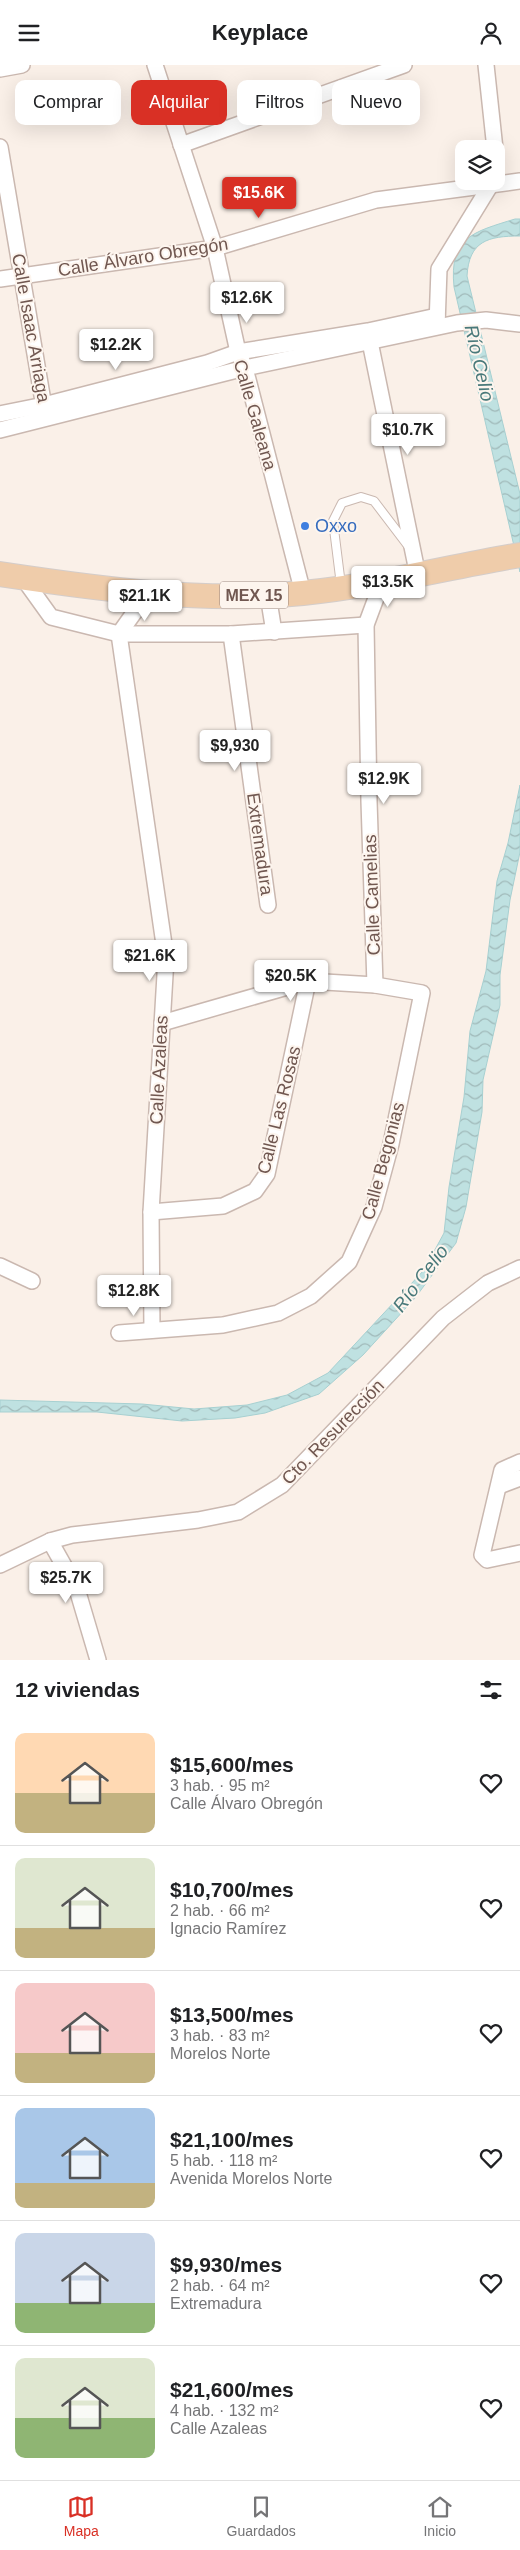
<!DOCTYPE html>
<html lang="es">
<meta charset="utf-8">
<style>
body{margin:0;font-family:Arial,sans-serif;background:#f2f2f2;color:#202124;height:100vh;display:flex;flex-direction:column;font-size:19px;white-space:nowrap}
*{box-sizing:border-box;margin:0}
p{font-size:16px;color:#757577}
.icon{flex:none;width:28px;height:28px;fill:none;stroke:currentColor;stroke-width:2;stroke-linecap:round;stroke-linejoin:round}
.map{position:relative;height:1595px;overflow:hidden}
.side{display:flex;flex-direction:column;background:#fff;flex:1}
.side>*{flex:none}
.top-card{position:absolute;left:15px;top:15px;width:490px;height:45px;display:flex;gap:10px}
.buttons{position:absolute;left:455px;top:75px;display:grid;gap:10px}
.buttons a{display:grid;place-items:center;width:50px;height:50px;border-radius:10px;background:#fff;box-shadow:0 5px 20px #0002;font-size:25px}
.price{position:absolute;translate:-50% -42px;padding:0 11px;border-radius:5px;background:#fff;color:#222;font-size:16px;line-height:32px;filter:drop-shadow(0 1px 2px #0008)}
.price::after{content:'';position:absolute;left:50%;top:30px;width:15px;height:11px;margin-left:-8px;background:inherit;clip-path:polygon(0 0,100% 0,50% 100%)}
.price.active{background:#d93025;color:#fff}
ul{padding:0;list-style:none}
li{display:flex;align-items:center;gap:15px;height:125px;padding:0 15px}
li+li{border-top:1px solid #e0e0e0}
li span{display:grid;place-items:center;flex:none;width:140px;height:100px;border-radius:10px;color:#555}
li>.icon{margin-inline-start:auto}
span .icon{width:60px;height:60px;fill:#fffc;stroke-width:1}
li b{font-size:21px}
h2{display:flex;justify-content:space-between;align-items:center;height:60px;padding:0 15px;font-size:21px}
.pill{padding:0 18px;border-radius:10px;background:#fff;box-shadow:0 5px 20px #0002;font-size:18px;line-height:45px}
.pill.active{background:#d93025;color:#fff}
header{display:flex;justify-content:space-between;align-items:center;height:65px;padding:0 15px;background:#fff;font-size:22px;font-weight:700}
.dock{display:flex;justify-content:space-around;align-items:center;height:70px;border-top:1px solid #e0e0e0;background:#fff;font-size:14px;color:#757577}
.dock a{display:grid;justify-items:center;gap:2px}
.dock .active{color:#d93025}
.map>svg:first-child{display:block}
.water{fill:url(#water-waves);stroke:#a7d0d1}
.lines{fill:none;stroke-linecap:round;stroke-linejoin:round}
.service-casing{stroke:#cab8b0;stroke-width:10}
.minor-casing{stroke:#cab8b0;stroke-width:18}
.primary-casing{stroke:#d4cdca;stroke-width:26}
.service{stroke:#fff;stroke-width:8}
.minor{stroke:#fff;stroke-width:15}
.primary{stroke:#efccaa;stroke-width:24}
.shop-dot{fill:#3f7fe0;stroke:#fdf5ee;stroke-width:2}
.labels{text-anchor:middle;stroke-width:4;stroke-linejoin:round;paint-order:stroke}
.shield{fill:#fdf5ee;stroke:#9a867f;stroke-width:1}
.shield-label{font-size:16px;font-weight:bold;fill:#705750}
.street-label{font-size:18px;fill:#705750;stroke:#fdf5ee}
.shop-label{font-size:18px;fill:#366cbe;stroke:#fdf5ee;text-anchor:start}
.water-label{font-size:19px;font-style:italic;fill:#49797a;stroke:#fdf5ee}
</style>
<header><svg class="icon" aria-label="menu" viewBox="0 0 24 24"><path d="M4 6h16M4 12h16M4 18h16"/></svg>Keyplace<svg class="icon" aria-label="person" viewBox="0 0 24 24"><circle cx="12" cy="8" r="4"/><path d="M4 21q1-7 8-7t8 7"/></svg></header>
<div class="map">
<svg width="520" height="1595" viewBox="0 0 520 1595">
<defs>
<pattern id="water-waves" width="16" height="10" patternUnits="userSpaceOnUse" patternTransform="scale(1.25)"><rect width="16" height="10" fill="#bfe1e1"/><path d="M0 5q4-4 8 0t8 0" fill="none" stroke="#a0b9b9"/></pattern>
</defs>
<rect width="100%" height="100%" fill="#faf0e8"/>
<g class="water">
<path d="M515,154H520V171C488,171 469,176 467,211L520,429V507L454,222C449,172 473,167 515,154Z"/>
<path d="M520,720V787L510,835L500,910V940L483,1015L482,1047L466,1142L456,1178L415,1233L363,1290L319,1329L265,1348L235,1353L182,1356L97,1347H0V1335L142,1339L194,1344L247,1340L287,1330L328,1308L424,1205L444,1168L449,1122L464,1032L470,966L486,906L497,816L508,778Z"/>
</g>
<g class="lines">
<g class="service-casing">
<path id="service" d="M341,520L333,456L342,438L361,432L374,436L409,482"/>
</g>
<g class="minor-casing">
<g id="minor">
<path d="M155,0L215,183L238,287L245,303L303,528"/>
<path d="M486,0L495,84"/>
<path d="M0,4L22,0"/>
<path d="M181,80L404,0"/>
<path d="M0,82L45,348"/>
<path d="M496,97V110"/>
<path d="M0,214L215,183L376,135L520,116"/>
<path d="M437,260L439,204L493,116"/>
<path d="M368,267L418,511"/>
<path d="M0,349L44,340L207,298L238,287L368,266L437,251"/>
<path d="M0,365L245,303L457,258L486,255L520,259"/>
<path d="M23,513L51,552L119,569H231L366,560"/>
<path d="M268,530L274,567"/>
<path d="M119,569L166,893L151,1147L152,1265"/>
<path d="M119,569L148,528"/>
<path d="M231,569L268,840"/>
<path d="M375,920L369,736L366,560L382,517"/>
<path d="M151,1147L223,1141L255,1126L267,1109L308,916"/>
<path d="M0,1201L32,1216"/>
<path d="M119,1268L223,1260L278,1248L311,1231L349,1197L374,1142L391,1079L422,928L375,920L308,916L162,958"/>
<path d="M520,1397L502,1405L482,1490L487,1495L520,1488"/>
<path d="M499,1421L520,1413"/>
<path d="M50,1476L77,1524L98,1595"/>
<path d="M0,1500L50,1476L72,1470L198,1455L238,1447L282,1420L443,1253L488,1218L520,1203"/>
</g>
</g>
<g class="primary-casing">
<path id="primary" d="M0,509C100,524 202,538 303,528C376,521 448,502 520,490"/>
</g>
<use href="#service" class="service"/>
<use href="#minor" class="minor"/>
<use href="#primary" class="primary"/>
</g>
<circle class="shop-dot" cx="305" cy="461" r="5"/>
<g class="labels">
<rect class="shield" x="220" y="516.5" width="68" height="27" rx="4"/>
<g class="shield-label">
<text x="254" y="536">MEX 15</text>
</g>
<g class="street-label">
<text transform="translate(143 192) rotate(-9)" y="6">Calle Álvaro Obregón</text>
<text transform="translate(31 263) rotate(80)" y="6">Calle Isaac Arriaga</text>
<text transform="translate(255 350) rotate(74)" y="6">Calle Galeana</text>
<text transform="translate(260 779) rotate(82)" y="6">Extremadura</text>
<text transform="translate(372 830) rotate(-92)" y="6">Calle Camelias</text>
<text transform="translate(159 1005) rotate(-87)" y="6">Calle Azaleas</text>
<text transform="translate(279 1045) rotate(-76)" y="6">Calle Las Rosas</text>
<text transform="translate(383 1096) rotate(-75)" y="6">Calle Begonias</text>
<text transform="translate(333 1367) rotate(-46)" y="6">Cto. Resurección</text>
</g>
<g class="shop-label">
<text x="315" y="467">Oxxo</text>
</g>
<g class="water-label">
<text transform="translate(480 298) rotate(77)" y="7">Río Celio</text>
<text transform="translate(420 1213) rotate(-53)" y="7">Río Celio</text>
</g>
</g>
</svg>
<div class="buttons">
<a><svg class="icon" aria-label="layers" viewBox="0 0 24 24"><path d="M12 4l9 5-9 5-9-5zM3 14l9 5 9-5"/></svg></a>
</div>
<b class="price active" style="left:259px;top:154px">$15.6K</b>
<b class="price" style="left:247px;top:259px">$12.6K</b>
<b class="price" style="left:116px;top:306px">$12.2K</b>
<b class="price" style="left:408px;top:391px">$10.7K</b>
<b class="price" style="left:388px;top:543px">$13.5K</b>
<b class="price" style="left:145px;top:557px">$21.1K</b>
<b class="price" style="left:235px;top:707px">$9,930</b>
<b class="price" style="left:384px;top:740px">$12.9K</b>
<b class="price" style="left:150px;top:917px">$21.6K</b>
<b class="price" style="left:291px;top:937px">$20.5K</b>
<b class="price" style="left:134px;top:1252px">$12.8K</b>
<b class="price" style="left:66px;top:1539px">$25.7K</b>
<div class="top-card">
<a class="pill">Comprar</a>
<a class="pill active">Alquilar</a>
<a class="pill">Filtros</a>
<a class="pill">Nuevo</a>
</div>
</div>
<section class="side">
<h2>12 viviendas<svg class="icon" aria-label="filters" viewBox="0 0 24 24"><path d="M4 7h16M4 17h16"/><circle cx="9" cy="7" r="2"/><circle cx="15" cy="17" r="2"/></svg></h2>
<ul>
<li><span style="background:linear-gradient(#ffd9b3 60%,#c2b280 0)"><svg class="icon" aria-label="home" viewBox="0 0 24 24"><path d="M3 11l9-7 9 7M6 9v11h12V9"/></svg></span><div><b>$15,600/mes</b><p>3 hab. · 95 m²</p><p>Calle Álvaro Obregón</p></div><svg class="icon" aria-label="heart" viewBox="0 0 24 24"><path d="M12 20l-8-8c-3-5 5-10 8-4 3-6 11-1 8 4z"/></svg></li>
<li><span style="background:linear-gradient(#dfe7d0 70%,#c2b280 0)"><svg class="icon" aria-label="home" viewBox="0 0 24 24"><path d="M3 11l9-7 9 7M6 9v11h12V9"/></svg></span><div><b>$10,700/mes</b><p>2 hab. · 66 m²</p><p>Ignacio Ramírez</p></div><svg class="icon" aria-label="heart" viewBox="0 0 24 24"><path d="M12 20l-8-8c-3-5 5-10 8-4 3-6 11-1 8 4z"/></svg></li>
<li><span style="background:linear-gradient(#f6c9c9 70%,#c2b280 0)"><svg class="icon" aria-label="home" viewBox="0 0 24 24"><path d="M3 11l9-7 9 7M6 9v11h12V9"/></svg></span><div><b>$13,500/mes</b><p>3 hab. · 83 m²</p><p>Morelos Norte</p></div><svg class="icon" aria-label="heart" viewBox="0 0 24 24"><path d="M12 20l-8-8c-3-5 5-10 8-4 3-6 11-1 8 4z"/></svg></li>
<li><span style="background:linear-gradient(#a9c7e8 75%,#c2b280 0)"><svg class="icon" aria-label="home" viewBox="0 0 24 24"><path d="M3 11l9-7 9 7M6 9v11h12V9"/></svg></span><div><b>$21,100/mes</b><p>5 hab. · 118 m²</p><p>Avenida Morelos Norte</p></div><svg class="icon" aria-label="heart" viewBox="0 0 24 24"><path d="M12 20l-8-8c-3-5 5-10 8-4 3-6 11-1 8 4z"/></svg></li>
<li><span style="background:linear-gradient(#c9d6e8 70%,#8fb573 0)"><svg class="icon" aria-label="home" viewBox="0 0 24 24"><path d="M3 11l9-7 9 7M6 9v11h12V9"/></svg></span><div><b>$9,930/mes</b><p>2 hab. · 64 m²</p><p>Extremadura</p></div><svg class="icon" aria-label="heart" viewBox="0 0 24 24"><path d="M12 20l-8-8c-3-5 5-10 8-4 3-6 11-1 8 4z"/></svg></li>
<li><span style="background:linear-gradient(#dfe7d0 60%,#8fb573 0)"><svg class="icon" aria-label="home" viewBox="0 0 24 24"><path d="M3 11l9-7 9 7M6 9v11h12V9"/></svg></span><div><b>$21,600/mes</b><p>4 hab. · 132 m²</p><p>Calle Azaleas</p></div><svg class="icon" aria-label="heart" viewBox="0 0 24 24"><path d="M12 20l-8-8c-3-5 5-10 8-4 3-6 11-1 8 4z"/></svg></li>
</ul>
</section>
<nav class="dock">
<a class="active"><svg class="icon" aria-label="map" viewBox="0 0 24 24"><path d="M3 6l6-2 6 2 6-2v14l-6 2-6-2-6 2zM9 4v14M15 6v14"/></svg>Mapa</a>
<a><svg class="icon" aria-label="saved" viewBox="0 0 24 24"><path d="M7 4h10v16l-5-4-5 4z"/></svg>Guardados</a>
<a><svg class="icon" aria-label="home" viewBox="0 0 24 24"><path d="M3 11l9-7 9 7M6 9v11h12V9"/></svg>Inicio</a>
</nav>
